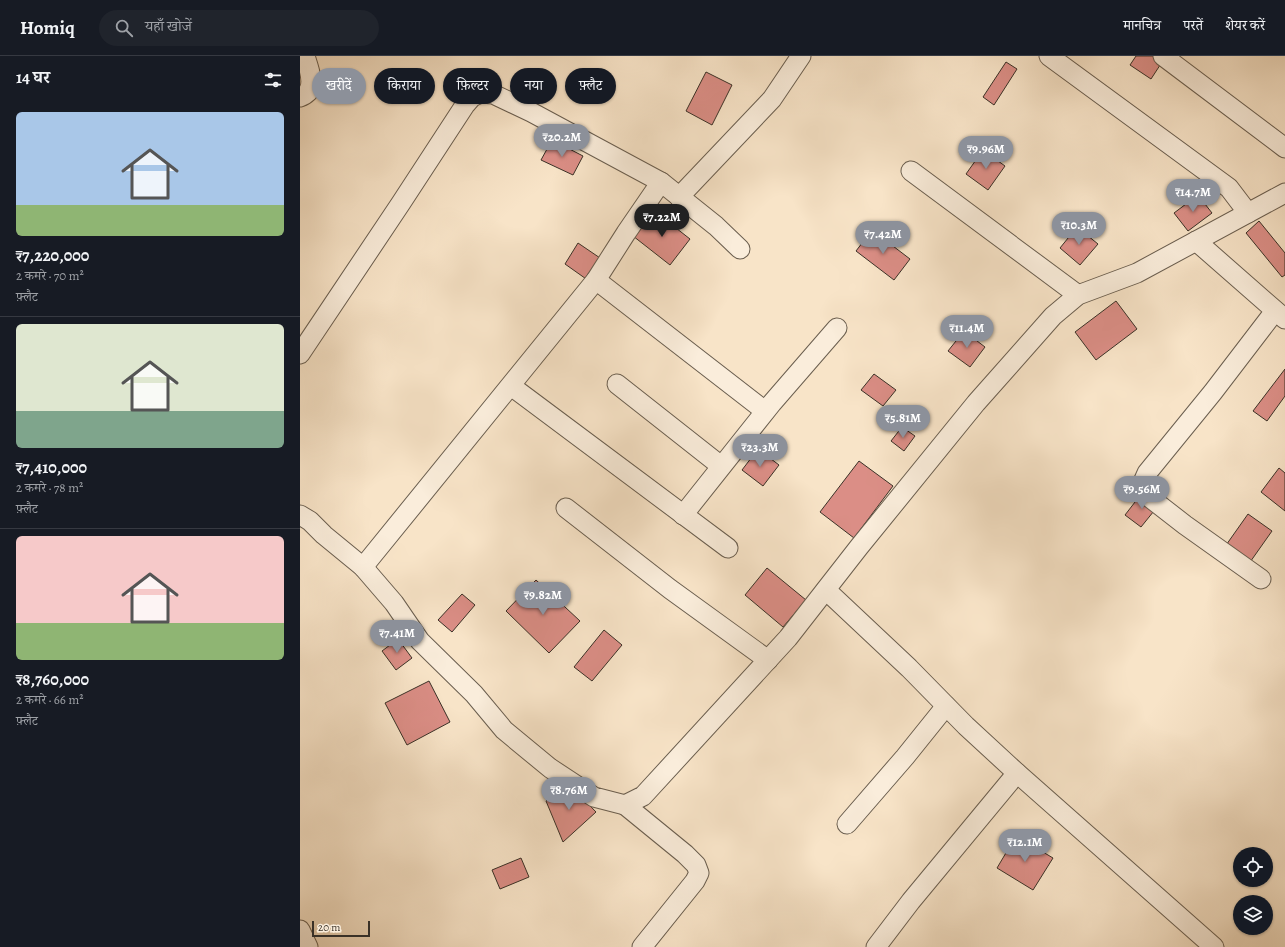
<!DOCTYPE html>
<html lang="hi">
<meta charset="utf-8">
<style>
body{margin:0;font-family:Alegreya,"Noto Serif Devanagari",serif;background:#20242c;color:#f1f3f6;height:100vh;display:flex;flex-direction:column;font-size:15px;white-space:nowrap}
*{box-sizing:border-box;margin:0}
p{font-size:13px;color:#9ea1a6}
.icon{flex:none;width:22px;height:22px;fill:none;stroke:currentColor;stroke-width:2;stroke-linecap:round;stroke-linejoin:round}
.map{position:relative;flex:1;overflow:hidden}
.details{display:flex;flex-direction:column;background:#171b24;width:300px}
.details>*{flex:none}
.top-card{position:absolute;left:12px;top:12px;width:380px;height:36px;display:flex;gap:8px}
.controls{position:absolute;left:933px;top:791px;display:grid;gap:8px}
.controls a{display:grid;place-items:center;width:40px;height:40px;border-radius:50%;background:#171b24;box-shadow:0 1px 3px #0004;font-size:20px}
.scale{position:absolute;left:12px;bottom:10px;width:58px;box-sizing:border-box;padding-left:4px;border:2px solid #3a3127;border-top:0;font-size:11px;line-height:14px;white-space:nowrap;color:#3a3127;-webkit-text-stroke:3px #faeddb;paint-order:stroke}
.price{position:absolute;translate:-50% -34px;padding:0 9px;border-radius:14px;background:#8c9099;color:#fff;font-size:13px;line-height:26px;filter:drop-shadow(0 1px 2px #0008)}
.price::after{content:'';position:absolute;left:50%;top:24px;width:12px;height:9px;margin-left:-6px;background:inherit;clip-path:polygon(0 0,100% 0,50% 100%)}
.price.active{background:#222;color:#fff}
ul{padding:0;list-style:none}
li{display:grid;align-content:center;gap:8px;height:212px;padding:0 16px}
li+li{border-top:1px solid #363941}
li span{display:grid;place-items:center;height:124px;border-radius:6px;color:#555}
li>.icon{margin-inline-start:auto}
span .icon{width:72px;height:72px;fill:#fffc;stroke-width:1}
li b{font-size:17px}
h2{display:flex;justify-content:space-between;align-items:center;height:48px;padding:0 16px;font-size:17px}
.tag{padding:0 14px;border-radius:18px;background:#171b24;box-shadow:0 1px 3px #0004;font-size:14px;line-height:36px}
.tag.active{background:#8c9099;color:#fff}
header{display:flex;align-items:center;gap:24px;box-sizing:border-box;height:56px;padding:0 20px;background:#171b24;border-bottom:1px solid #363941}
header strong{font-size:19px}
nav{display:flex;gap:22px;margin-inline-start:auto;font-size:14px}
.search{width:280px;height:36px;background:#20242c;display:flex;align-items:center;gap:10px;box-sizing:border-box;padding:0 14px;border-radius:22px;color:#9ea1a6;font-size:15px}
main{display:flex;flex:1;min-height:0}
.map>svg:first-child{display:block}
.building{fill:#db8e86;stroke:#3a3127}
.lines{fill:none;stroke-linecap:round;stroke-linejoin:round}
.minor-casing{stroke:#6a5e4f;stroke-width:21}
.minor{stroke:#faeddb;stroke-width:19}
</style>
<header>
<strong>Homiq</strong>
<div class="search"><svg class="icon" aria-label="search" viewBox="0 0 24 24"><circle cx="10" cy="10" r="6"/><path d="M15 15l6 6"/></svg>यहाँ खोजें</div>
<nav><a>मानचित्र</a><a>परतें</a><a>शेयर करें</a></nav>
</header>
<main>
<section class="details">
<h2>14 घर<svg class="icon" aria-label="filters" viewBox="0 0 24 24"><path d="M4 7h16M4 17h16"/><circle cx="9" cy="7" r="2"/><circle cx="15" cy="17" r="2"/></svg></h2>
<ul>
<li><span style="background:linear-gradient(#a9c7e8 75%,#8fb573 0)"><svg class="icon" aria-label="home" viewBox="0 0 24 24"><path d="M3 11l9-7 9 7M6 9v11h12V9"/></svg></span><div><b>₹7,220,000</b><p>2 कमरे · 70 m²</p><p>फ़्लैट</p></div></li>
<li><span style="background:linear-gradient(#dfe7d0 70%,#7fa58c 0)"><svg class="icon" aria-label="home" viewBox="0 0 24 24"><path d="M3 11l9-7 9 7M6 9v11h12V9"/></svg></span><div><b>₹7,410,000</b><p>2 कमरे · 78 m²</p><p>फ़्लैट</p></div></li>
<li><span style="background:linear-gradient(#f6c9c9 70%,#8fb573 0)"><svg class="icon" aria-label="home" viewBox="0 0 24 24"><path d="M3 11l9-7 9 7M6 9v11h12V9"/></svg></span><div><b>₹8,760,000</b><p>2 कमरे · 66 m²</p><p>फ़्लैट</p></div></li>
</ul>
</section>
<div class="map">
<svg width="985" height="891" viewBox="0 0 985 891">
<rect width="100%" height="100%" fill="#f8e4c8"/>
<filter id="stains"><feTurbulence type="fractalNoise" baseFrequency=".005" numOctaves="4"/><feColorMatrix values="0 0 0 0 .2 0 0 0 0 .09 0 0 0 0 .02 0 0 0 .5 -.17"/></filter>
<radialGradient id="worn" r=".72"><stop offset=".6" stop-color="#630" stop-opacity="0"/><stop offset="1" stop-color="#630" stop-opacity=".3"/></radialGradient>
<g class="building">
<path d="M836,0H866L851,23L830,9Z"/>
<path d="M706,6L717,13L694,49L683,41Z"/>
<path d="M406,16L432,29L412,69L386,55Z"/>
<path d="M252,84L283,100L273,119L241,104Z"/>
<path d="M683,94L705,110L688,134L666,118Z"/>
<path d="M898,139L912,157L888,175L874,157Z"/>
<path d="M353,154L390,183L370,209L333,180Z"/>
<path d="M959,165L985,197V219L982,221L946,177Z"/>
<path d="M777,171L798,188L780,209L760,192Z"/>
<path d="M572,174L610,203L594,224L556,195Z"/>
<path d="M278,187L303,204L289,225L265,208Z"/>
<path d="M816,245L837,273L796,304L775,276Z"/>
<path d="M664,275L685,291L670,311L648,295Z"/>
<path d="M985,313V340L967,365L953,355Z"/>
<path d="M574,318L596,334L583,350L561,334Z"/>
<path d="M602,371L615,380L604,395L591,385Z"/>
<path d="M458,393L479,409L463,430L442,414Z"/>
<path d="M559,405L593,430L554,482L520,456Z"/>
<path d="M979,412L985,417V455L961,436Z"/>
<path d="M842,437L858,450L841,471L825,459Z"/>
<path d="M948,458L972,475L948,509L924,492Z"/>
<path d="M467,512L506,544L483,571L445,539Z"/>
<path d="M236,524L280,565L249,597L206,555Z"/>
<path d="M162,538L175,549L152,576L138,564Z"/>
<path d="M304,574L322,589L292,625L274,611Z"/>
<path d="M98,583L112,602L96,614L82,595Z"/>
<path d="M129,625L150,666L107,689L85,647Z"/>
<path d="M267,726L296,756L263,786L246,745Z"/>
<path d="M716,780L753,802L733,834L697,812Z"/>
<path d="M221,802L229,821L200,833L192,814Z"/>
</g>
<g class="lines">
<g class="minor-casing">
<g id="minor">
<path d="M749,0L929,132L948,157"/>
<path d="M863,0L985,92"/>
<path d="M0,41C3,40 6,38 8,36C15,26 8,10 5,0"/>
<path d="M611,115L778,239"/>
<path d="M379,141L472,43L501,0"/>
<path d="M896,185L985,263"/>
<path d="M296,224L465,355"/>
<path d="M0,298L101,147L165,49L172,41L181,37L193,38L231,56L361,126L416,170L440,193"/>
<path d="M317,328L421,410"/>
<path d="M211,330L428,492"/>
<path d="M266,452L370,533L468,604"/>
<path d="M0,459L10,465L24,479L63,511L94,547L120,585L174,638L204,674L250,712L294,741L325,749L343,740L488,582L559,491L676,347L753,260L778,239L837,217L985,137"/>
<path d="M383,459L472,347L537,272"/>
<path d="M63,511L296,224L326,177L361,126"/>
<path d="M961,523L885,469L849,441L844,435L843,432V426L847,417L913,336L975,255"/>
<path d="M526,534L609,612L666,670L717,717L914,891"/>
<path d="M325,749L385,798L396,809L399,817L395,825L342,891"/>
<path d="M547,768L605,701L646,650"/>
<path d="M0,874L8,891"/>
<path d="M576,891L611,845L717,717"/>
</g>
</g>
<use href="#minor" class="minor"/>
</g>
<rect width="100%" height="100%" filter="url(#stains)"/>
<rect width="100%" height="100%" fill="url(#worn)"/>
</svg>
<div class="controls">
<a><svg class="icon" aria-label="locate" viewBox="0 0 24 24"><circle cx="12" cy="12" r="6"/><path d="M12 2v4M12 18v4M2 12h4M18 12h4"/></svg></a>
<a><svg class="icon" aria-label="layers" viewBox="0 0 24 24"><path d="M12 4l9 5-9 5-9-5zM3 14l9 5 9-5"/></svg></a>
</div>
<div class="scale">20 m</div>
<b class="price" style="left:262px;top:102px">₹20.2M</b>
<b class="price" style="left:686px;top:114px">₹9.96M</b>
<b class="price" style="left:893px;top:157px">₹14.7M</b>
<b class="price active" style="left:362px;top:182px">₹7.22M</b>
<b class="price" style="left:779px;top:190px">₹10.3M</b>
<b class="price" style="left:583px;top:199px">₹7.42M</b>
<b class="price" style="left:667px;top:293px">₹11.4M</b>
<b class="price" style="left:603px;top:383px">₹5.81M</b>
<b class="price" style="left:460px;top:412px">₹23.3M</b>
<b class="price" style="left:842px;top:454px">₹9.56M</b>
<b class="price" style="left:243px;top:560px">₹9.82M</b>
<b class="price" style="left:97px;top:598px">₹7.41M</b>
<b class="price" style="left:269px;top:755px">₹8.76M</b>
<b class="price" style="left:725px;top:807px">₹12.1M</b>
<div class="top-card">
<a class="tag active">खरीदें</a>
<a class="tag">किराया</a>
<a class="tag">फ़िल्टर</a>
<a class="tag">नया</a>
<a class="tag">फ़्लैट</a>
</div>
</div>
</main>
